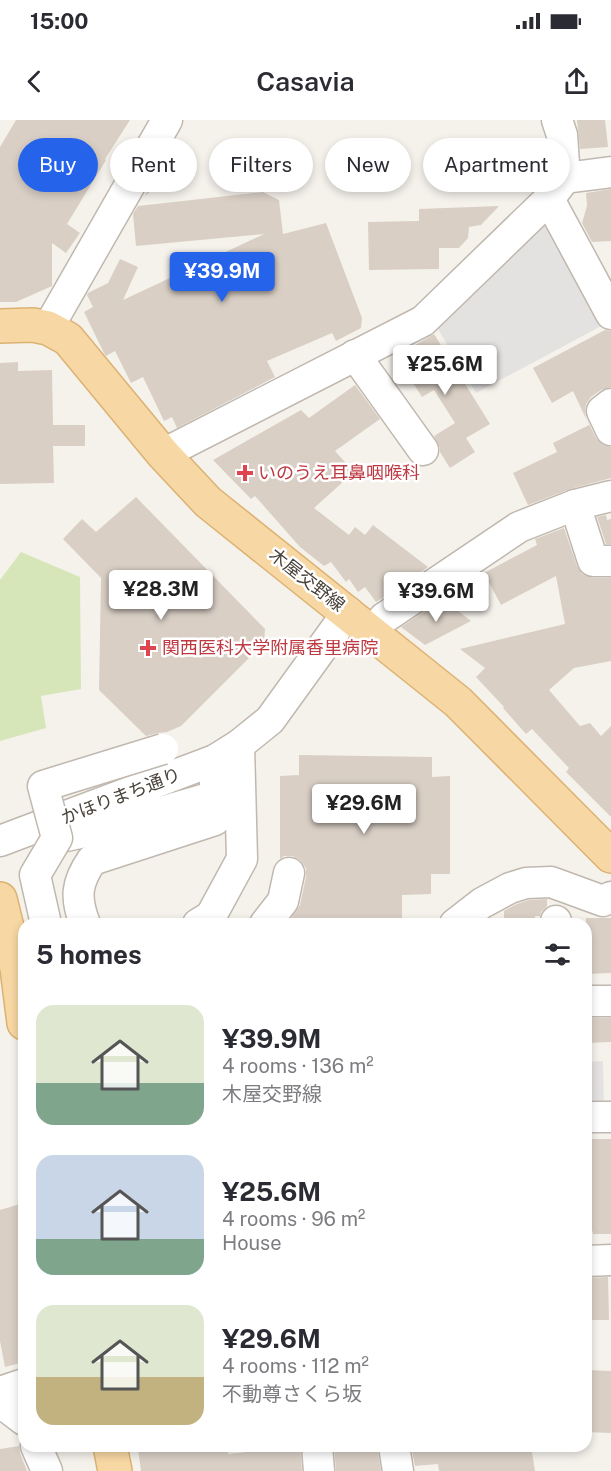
<!DOCTYPE html>
<meta charset="utf-8">
<style>
body{margin:0;font-family:"Public Sans","Noto Sans JP",sans-serif;background:#f2f2f3;color:#2b2b33;height:100vh;display:flex;flex-direction:column;font-size:22px;white-space:nowrap}
*{box-sizing:border-box;margin:0}
p{font-size:20px;color:#7c7c81}
.icon{flex:none;width:33px;height:33px;fill:none;stroke:currentColor;stroke-width:2;stroke-linecap:round;stroke-linejoin:round}
.map{position:relative;flex:1;overflow:hidden}
.panel{position:absolute;left:18px;top:798px;width:574px;height:534px;display:flex;flex-direction:column;background:#fff;border-radius:18px;box-shadow:0 3px 9px #0003}
.panel>*{flex:none}
.top-card{position:absolute;left:18px;top:18px;width:576px;height:54px;display:flex;gap:12px}
.price{position:absolute;translate:-50% -51px;padding:0 14px;border-radius:6px;background:#fff;color:#222;font-size:20px;line-height:39px;filter:drop-shadow(0 2px 3px #0008)}
.price::after{content:'';position:absolute;left:50%;top:36px;width:18px;height:14px;margin-left:-9px;background:inherit;clip-path:polygon(0 0,100% 0,50% 100%)}
.price.on{background:#2563eb;color:#fff}
ul{padding:0;list-style:none}
li{display:flex;align-items:center;gap:18px;height:150px;padding:0 18px}
li span{display:grid;place-items:center;flex:none;width:168px;height:120px;border-radius:18px;color:#555}
li>.icon{margin-inline-start:auto}
span .icon{width:72px;height:72px;fill:#fffc;stroke-width:1}
li b{font-size:26px}
h2{display:flex;justify-content:space-between;align-items:center;height:72px;padding:0 18px;font-size:26px}
.pill{padding:0 21px;border-radius:27px;background:#fff;box-shadow:0 3px 9px #0003;font-size:21px;line-height:54px}
.pill.on{background:#2563eb;color:#fff}
.status{display:flex;justify-content:space-between;align-items:center;height:42px;padding:0 30px;background:#fff;direction:ltr}
.status svg{height:16px;fill:currentColor}
header{display:flex;justify-content:space-between;align-items:center;height:78px;padding:0 18px;background:#fff;font-size:27px;font-weight:600}
.map>svg:first-child{display:block}
.green{fill:#d6e6b9}
.parking{fill:#e4e2e0}
.building{fill:#d9cfc5}
.lines{fill:none;stroke-linecap:round;stroke-linejoin:round}
.minor-casing{stroke:#c0b8af;stroke-width:33}
.major-casing{stroke:#dcb273;stroke-width:36}
.minor{stroke:#fff;stroke-width:30}
.major{stroke:#f7d7a3;stroke-width:33}
.minor-bridge-casing{stroke:#c0b8af;stroke-width:33;stroke-linecap:butt}
.minor-bridge{stroke:#fff;stroke-width:30}
.health-dot{fill:#e0444e;stroke:#fff;stroke-width:2}
.labels{text-anchor:middle;stroke-width:5;stroke-linejoin:round;paint-order:stroke}
.health-label{font-size:18px;fill:#be3a42;stroke:#fff;text-anchor:start}
.street-label{font-size:18px;fill:#49423a;stroke:#fff}
</style>
<div class="status"><b>15:00</b><svg viewBox="0 0 49 12"><path d="M0 12V9h3v3zM5 12V6h3v6zM10 12V3h3v9zM15 12V0h3v12zM26 1h20v11H26zM47 4h2v5h-2z"/></svg></div>
<header><svg class="icon" aria-label="back" viewBox="0 0 24 24"><path d="M15 5l-7 7 7 7"/></svg>Casavia<svg class="icon" aria-label="share" viewBox="0 0 24 24"><path d="M12 15V3M7 8l5-5 5 5M5 13v7h14v-7"/></svg></header>
<div class="map">
<svg width="611" height="1351" viewBox="0 0 611 1351">
<rect width="100%" height="100%" fill="#f5f2ec"/>
<path class="green" d="M21,432L80,457L81,569L41,576L46,608L0,621V460Z"/>
<g class="parking">
<path d="M547,98L605,204L476,273L435,204Z"/>
<path d="M603,941L604,989L587,990L586,942Z"/>
</g>
<g class="building">
<path d="M16,0H130L105,39L106,40L67,104L80,113L66,133L52,123V166L16,182H0V27Z"/>
<path d="M577,0H605L608,27L580,29Z"/>
<path d="M170,29L190,39L145,76L152,61Z"/>
<path d="M611,69V121L592,122L582,103L587,86L586,73Z"/>
<path d="M263,72L279,80L283,114L326,103L362,198L361,208L336,221L332,213L267,241L275,257L177,308L172,297L164,301L143,257L131,263L115,231L106,236L104,233L84,192L93,187L87,175L88,173L108,163L120,139L138,147L123,180L264,114L136,126L133,94L138,86Z"/>
<path d="M499,86L481,105L469,107L468,118L459,128H439V149L369,150L368,102L419,101V89Z"/>
<path d="M605,210L611,211V267L601,270L591,277L586,284L585,291L586,298L596,318L602,324L611,327V358L570,369L528,385L513,353L557,332L553,323L589,305L573,271L552,283L533,248Z"/>
<path d="M434,214L490,304L466,318L475,332L450,348L440,332V328L434,316L455,303L434,270L422,277L396,236Z"/>
<path d="M18,242V251L52,250L53,305H85V326H53L54,363L0,364V243Z"/>
<path d="M355,265L380,299L335,331L354,352L314,388L349,415L355,407L365,415L373,405L428,447L376,482L365,467L358,472L349,459L346,462L331,442L324,446L300,427L255,376L251,379L213,340L301,290L309,298Z"/>
<path d="M136,377L265,509L264,523L181,606L167,612L158,613L146,616L99,570L101,458L63,419L82,399L96,412Z"/>
<path d="M606,395L607,400L611,399V424H606L597,397Z"/>
<path d="M564,408L577,446L582,454L593,458H611V541L574,548L549,570L580,606L590,603L601,616L611,606V697L566,652L569,648L532,609L526,614L503,588L504,587L476,557L485,548L460,529L565,504L556,456L501,485L484,453L537,425L535,419Z"/>
<path d="M443,479L471,501L425,525L401,507Z"/>
<path d="M299,635L432,637V657L450,656V754H431V774L402,775V804H291L292,797L300,785L306,757V748L301,741L293,736H284L280,739V656L299,655Z"/>
<path d="M547,779V786L541,792L540,796H535V804H504V791L517,784L529,780Z"/>
<path d="M586,798H611V853L586,854Z"/>
<path d="M586,898H611V922L586,923Z"/>
<path d="M586,1019H611V1114H593L592,1110H586Z"/>
<path d="M20,1084L24,1105V1242L5,1247L0,1221V1090Z"/>
<path d="M608,1157L609,1200H586V1158Z"/>
<path d="M586,1250L611,1251V1313L586,1312Z"/>
<path d="M19,1326L20,1333L27,1351H0V1329Z"/>
<path d="M189,1326H228V1334L300,1326L302,1351H141L138,1329Z"/>
<path d="M334,1326H377L381,1351H336Z"/>
<path d="M411,1326H531L535,1351H439L438,1344L415,1346Z"/>
</g>
<g class="lines">
<g class="minor-casing">
<g id="minor">
<path d="M565,58L611,52"/>
<path d="M549,79L611,194"/>
<path d="M48,208L167,0"/>
<path d="M355,235L423,330"/>
<path d="M611,284L602,291L611,310"/>
<path d="M163,334L423,201L549,79L565,58L562,15L557,0"/>
<path d="M575,385L593,441H611"/>
<path d="M372,512L384,498L519,407L575,385L611,376"/>
<path d="M57,718L116,705L206,679"/>
<path d="M0,721L215,640L239,625L270,600L348,492"/>
<path d="M556,801V804"/>
<path d="M85,804C75,778 76,763 92,740L215,700V640"/>
<path d="M198,804L211,796L242,739L239,625"/>
<path d="M265,804L283,781L289,753"/>
<path d="M455,804L482,783L510,768L526,763L551,762L603,781L611,777"/>
<path d="M586,881H611"/>
<path d="M586,997H611"/>
<path d="M586,1141L611,1140"/>
<path d="M0,1272L24,1264"/>
<path d="M0,1282L24,1300"/>
<path d="M36,1326L47,1351"/>
<path d="M317,1326L319,1351"/>
<path d="M394,1326L398,1351"/>
</g>
</g>
<g class="major-casing">
<g id="major">
<path d="M0,206L33,205L48,208L68,219L163,334L208,382L458,582L611,736"/>
<path d="M0,779L17,848L24,903"/>
<path d="M110,1326L115,1351"/>
</g>
</g>
<use href="#minor" class="minor"/>
<use href="#major" class="major"/>
<g class="minor-bridge-casing">
<path id="minor-bridge" d="M46,804L35,755L57,718L43,666L163,629"/>
</g>
<use href="#minor-bridge" class="minor-bridge"/>
</g>
<g class="health-dot">
<path d="M242 344h6v6h6v6h-6v6h-6v-6h-6v-6h6z"/>
<path d="M145 519h6v6h6v6h-6v6h-6v-6h-6v-6h6z"/>
</g>
<g class="labels">
<g class="health-label">
<text x="258" y="359">いのうえ耳鼻咽喉科</text>
<text x="162" y="534">関西医科大学附属香里病院</text>
</g>
<g class="street-label">
<text transform="translate(307 460) rotate(38)" y="6">木屋交野線</text>
<text transform="translate(121 676) rotate(-21)" y="6">かほりまち通り</text>
</g>
</g>
</svg>
<b class="price on" style="left:222px;top:183px">¥39.9M</b>
<b class="price" style="left:445px;top:276px">¥25.6M</b>
<b class="price" style="left:161px;top:501px">¥28.3M</b>
<b class="price" style="left:436px;top:503px">¥39.6M</b>
<b class="price" style="left:364px;top:715px">¥29.6M</b>
<div class="top-card">
<a class="pill on">Buy</a>
<a class="pill">Rent</a>
<a class="pill">Filters</a>
<a class="pill">New</a>
<a class="pill">Apartment</a>
</div>
<section class="panel">
<h2>5 homes<svg class="icon" aria-label="filters" viewBox="0 0 24 24"><path d="M4 7h16M4 17h16"/><circle cx="9" cy="7" r="2"/><circle cx="15" cy="17" r="2"/></svg></h2>
<ul>
<li><span style="background:linear-gradient(#dfe7d0 65%,#7fa58c 0)"><svg class="icon" aria-label="home" viewBox="0 0 24 24"><path d="M3 11l9-7 9 7M6 9v11h12V9"/></svg></span><div><b>¥39.9M</b><p>4 rooms · 136 m²</p><p>木屋交野線</p></div></li>
<li><span style="background:linear-gradient(#c9d6e8 70%,#7fa58c 0)"><svg class="icon" aria-label="home" viewBox="0 0 24 24"><path d="M3 11l9-7 9 7M6 9v11h12V9"/></svg></span><div><b>¥25.6M</b><p>4 rooms · 96 m²</p><p>House</p></div></li>
<li><span style="background:linear-gradient(#dfe7d0 60%,#c2b280 0)"><svg class="icon" aria-label="home" viewBox="0 0 24 24"><path d="M3 11l9-7 9 7M6 9v11h12V9"/></svg></span><div><b>¥29.6M</b><p>4 rooms · 112 m²</p><p>不動尊さくら坂</p></div></li>
</ul>
</section>
</div>
